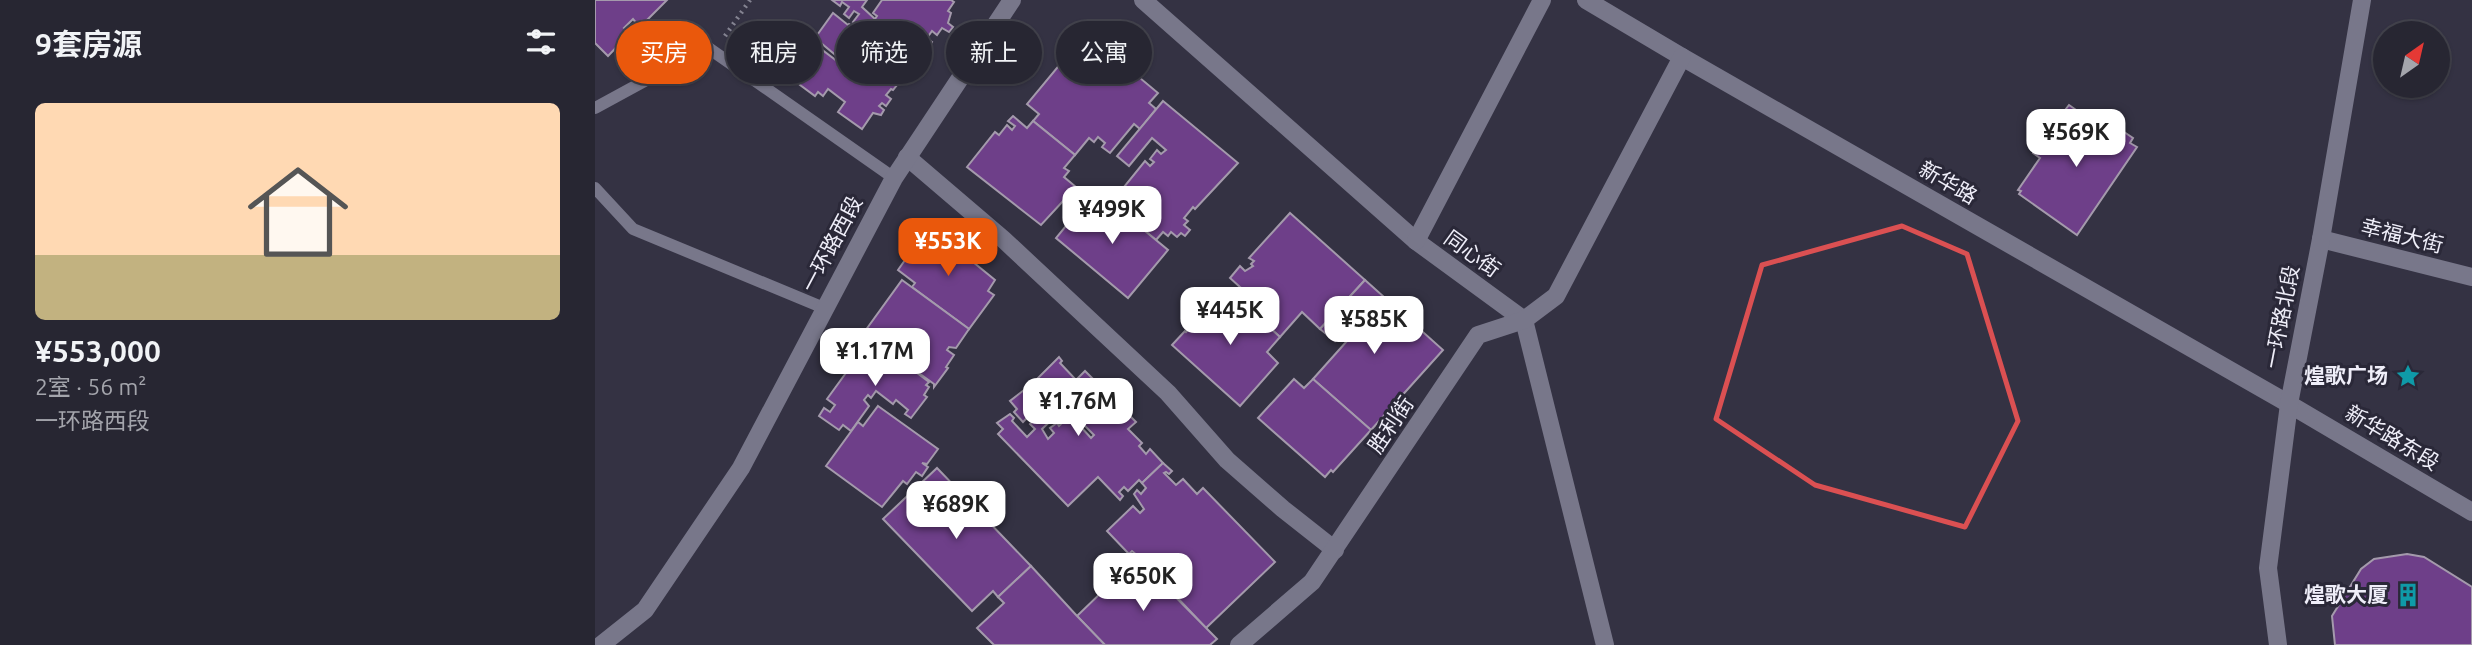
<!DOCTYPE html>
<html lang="zh">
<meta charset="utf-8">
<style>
body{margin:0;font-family:Ubuntu,"Noto Sans SC",sans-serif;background:#33323e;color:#f1f3f6;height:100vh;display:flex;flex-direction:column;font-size:26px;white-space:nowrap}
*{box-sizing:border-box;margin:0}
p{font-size:23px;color:#a4a5ac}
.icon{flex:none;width:38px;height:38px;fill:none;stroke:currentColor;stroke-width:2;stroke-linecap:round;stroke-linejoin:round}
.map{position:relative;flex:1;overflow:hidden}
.details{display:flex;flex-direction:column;background:#272632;width:595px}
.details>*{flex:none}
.guide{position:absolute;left:21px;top:21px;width:665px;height:63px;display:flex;gap:14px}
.needle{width:46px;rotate:34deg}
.fabs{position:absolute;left:1778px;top:21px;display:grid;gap:14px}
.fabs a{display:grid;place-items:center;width:77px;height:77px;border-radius:50%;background:#272632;box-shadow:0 2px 5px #0004,0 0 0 2px #43434d;font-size:35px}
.price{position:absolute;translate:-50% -60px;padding:0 16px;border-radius:14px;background:#fff;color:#222;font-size:23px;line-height:46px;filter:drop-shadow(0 2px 4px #0008)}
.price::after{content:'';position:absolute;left:50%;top:42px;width:21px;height:16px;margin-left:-10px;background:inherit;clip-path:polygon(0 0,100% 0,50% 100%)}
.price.active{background:#ea580c;color:#fff}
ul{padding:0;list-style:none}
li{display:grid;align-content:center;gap:14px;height:371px;padding:0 35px}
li+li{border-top:2px solid #43434d}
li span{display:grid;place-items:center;height:217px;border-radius:10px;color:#555}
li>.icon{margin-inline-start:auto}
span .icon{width:126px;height:126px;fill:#fffc;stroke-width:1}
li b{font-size:30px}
h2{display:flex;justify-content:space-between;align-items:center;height:84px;padding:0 35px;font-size:30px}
.tag{padding:0 24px;border-radius:32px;background:#272632;box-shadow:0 2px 5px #0004,0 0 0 2px #43434d;font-size:24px;line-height:63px}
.tag.active{background:#ea580c;color:#fff}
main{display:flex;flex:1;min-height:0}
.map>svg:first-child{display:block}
.building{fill:#6e3f89;stroke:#a49aac;stroke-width:2}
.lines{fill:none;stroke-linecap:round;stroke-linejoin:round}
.path{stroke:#848391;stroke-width:4.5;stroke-dasharray:2 5;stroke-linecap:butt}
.lane{stroke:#78778a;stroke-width:12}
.street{stroke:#78778a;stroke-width:18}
.secondary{stroke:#78778a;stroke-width:18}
.marked{fill:none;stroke:#db5052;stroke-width:5;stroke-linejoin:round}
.labels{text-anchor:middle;stroke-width:6;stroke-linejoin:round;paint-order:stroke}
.street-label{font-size:21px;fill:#efeef9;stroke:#2a2838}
.poi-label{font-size:21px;font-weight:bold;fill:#efeef9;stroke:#2a2838;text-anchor:end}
</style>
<main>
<section class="details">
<h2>9套房源<svg class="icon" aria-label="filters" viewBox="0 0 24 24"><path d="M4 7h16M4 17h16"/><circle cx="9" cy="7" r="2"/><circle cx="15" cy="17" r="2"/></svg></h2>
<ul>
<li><span style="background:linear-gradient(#ffd9b3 70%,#c2b280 0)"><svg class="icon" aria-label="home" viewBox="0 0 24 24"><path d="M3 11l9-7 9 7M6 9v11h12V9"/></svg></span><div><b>¥553,000</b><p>2室 · 56 m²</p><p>一环路西段</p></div></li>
</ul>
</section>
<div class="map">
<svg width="1877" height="645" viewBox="0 0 1877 645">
<rect width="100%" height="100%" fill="#343243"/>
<g class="building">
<path d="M0,0H72L49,23L47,21L43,25L38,19L29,28L35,33L13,56L0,43Z"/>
<path d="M237,0H272L267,7L280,19L282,16L278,13L287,0H356L359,2L353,11L356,13L353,23L358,27L354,32L347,28L342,35L337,31L332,38L337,42L334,47L332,45L330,52L320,48L318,51L323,55L308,76L302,78L306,80L298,90L296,89L291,95L296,99L291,106L287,103L284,106L289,110L286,115L278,113L267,129L243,112L250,102L233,89L228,96L223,92L220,96L197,79L212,58L209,55L218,43L242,61L244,58L220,38L238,13L253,25L254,24L259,27L261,24L258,22L264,14L259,11L254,18L249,14L254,7L247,2L245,6Z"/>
<path d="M491,33L563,93L554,103L561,109L545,129L539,124L515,153L507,147L510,143L503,137L499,142L494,138L480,155L438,121L444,114L432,104Z"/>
<path d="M568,101L643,163L600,209L598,207L589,218L593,221L589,225L595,230L590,236L586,233L582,237L576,232L573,236L568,232L561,240L516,203L550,161L555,166L559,162L555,159L562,150L566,154L571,150L557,138L534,166L522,156Z"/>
<path d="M1474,105L1497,121L1493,131L1498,134L1507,121L1515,127L1517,124L1538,138L1535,143L1542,147L1482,235L1424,194L1426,191L1423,190L1445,158L1438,153L1445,141L1442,139L1450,128L1459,134L1471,117L1467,114Z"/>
<path d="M418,116L432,128L438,121L480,155L469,168L474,171L469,177L481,187L446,225L372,167L400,132L404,135L412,125L417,130L420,126L413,121Z"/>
<path d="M493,199L504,211L507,206L511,209L516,203L573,250L533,298L461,238Z"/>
<path d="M695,213L770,280L725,329L707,312L685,337L640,296L646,288L635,278L645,266L650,271L658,266L656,264L659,261L654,258Z"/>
<path d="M334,226L400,280L393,291L399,295L374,329L317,287L320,283L303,270Z"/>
<path d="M307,280L374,329L361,348L354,347L352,350L359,355L351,367L353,368L339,387V384L282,343L279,348L265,338Z"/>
<path d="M770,280L848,350L776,430L718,379L769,322L762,316L740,341L725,329Z"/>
<path d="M623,292L634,302L640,296L685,337L672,352L683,363L645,406L577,345L590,331L591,332L594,329L592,327Z"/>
<path d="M286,346L334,382L331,385L334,387L329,395L332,397L316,418L310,414L313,410L301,400L298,404L281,391L276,398L273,395L269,400L274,406L256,431L248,425L244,430L224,416L229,408L235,412L240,405L232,399L267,351L277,359Z"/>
<path d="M464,357L467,361L465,363L481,380L490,371L541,422L533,429L547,443L544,446L551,454L555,449L568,463L547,483L544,480L533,491L529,487L524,492L528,496L525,500L503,477L473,506L403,434L408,429L402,423L415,414L419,418L417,421L432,437L440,429L435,424L442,417L440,416L435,421L432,418L428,422L419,412L422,409L415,401L429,390L432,393L438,387L464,413L447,429L453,439L459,433L455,428L462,423L464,426L475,415L496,438L499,435L443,378Z"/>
<path d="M699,379L709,388L718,379L776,430L738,472L736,470L730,477L663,418Z"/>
<path d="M283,406L343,449L332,464L327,463L333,467L327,476L321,472L312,484L308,481L287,507L231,466L263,422L268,426Z"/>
<path d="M568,463L577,471L574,474L571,472L569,473L581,485L588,479L602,494L608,488L680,562L611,628L543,556L537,551L534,554L512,531L538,506L545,513L549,509L539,494L542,490L546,494L551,488L547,483Z"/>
<path d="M342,468L436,566L403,597L398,591L377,611L288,519Z"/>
<path d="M1812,554L1829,557L1877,587V645H1740L1737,616L1766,569L1779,559Z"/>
<path d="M542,558L622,639L615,645H510L482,616Z"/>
<path d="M436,566L482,616L510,645H399L382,628L409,603L403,597Z"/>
</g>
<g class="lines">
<path class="path" d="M130,36L155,0"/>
<g class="lane">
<path d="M0,108L112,47L299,178"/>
<path d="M0,188L38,229L229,308"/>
</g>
<g class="street">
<path d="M548,0L821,241L929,320L1010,645"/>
<path d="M1726,239L1877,277"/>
<path d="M821,241L947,0"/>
</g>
<g class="secondary">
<path d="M991,0L1087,57L1694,404L1877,512"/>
<path d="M312,157L408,239L573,393L632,460L688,509L740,550"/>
<path d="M6,645L50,610L146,468L299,178L417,0"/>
<path d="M644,645L717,582L883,335L929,320L961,296L1087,57"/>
<path d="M1683,645L1673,568L1694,404L1726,239L1767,0"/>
</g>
</g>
<path class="marked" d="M1307,226L1372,254L1423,421L1370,527L1220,485L1121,419L1167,265Z"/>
<defs>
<g id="sight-bare" transform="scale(1.89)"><path d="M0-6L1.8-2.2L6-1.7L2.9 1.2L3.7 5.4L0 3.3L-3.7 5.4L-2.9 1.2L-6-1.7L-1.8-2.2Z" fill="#0f9aa8" stroke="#2a2838" stroke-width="2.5" paint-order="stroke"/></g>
<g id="building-bare" transform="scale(1.89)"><path d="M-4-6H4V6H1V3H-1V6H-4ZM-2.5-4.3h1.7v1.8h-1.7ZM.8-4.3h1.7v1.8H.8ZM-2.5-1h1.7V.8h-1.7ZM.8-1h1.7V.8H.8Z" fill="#0f9aa8" stroke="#2a2838" stroke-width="2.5" paint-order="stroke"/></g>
</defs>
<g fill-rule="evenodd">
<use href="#sight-bare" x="1813" y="376"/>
<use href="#building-bare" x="1813" y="595"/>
</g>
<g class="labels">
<g class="street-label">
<text transform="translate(1353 183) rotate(30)" y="7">新华路</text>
<text transform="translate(1807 236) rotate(14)" y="7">幸福大街</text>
<text transform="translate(237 244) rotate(-62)" y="7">一环路西段</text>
<text transform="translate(877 254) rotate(36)" y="7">同心街</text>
<text transform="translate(1687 317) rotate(-79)" y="7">一环路北段</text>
<text transform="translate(796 425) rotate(-56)" y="7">胜利街</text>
<text transform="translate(1797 438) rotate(31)" y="7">新华路东段</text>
</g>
<g class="poi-label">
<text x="1793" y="383">煌歌广场</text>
<text x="1793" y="602">煌歌大厦</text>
</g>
</g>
</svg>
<div class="fabs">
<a><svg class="needle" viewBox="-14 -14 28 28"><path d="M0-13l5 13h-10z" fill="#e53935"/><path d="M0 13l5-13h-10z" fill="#a4a5ac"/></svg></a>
</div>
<b class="price" style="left:1481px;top:169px">¥569K</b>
<b class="price" style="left:517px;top:246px">¥499K</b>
<b class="price active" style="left:353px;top:278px">¥553K</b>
<b class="price" style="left:635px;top:347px">¥445K</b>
<b class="price" style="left:779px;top:356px">¥585K</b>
<b class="price" style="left:280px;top:388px">¥1.17M</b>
<b class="price" style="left:483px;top:438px">¥1.76M</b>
<b class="price" style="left:361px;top:541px">¥689K</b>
<b class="price" style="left:548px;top:613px">¥650K</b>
<div class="guide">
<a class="tag active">买房</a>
<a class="tag">租房</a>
<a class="tag">筛选</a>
<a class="tag">新上</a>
<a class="tag">公寓</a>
</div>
</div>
</main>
